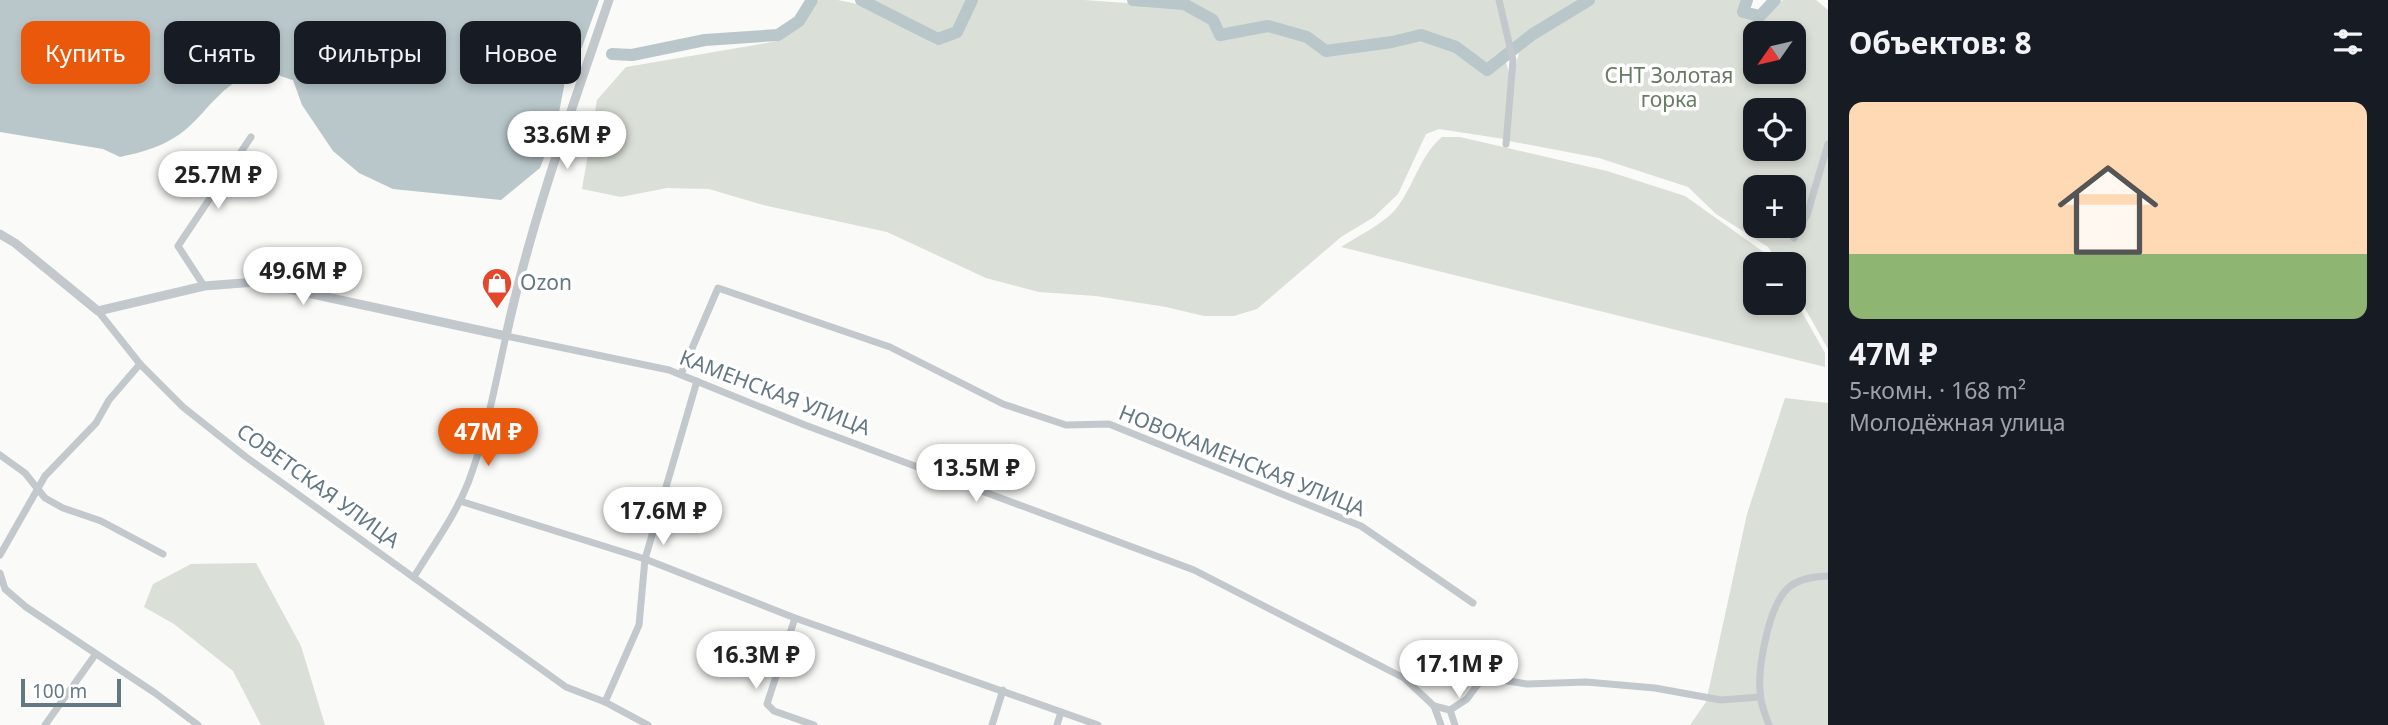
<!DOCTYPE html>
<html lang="ru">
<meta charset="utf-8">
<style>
body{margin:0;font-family:"Noto Sans",sans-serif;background:#242831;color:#f1f3f6;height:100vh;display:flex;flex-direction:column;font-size:26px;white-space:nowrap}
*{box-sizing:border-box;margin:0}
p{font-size:23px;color:#9ea1a6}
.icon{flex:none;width:38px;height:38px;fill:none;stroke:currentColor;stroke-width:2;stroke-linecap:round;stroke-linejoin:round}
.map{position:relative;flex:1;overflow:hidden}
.panel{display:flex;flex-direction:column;background:#171b24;width:560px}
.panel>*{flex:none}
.hud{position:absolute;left:21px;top:21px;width:665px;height:63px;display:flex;gap:14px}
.needle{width:46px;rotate:236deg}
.tools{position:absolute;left:1743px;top:21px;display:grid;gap:14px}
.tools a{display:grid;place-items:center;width:63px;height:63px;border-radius:14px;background:#171b24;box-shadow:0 4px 10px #0003;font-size:35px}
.scale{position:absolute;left:21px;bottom:18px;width:100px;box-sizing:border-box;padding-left:7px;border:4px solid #647883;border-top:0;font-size:19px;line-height:24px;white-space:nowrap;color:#647883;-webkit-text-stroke:5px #fff;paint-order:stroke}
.price{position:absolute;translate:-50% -60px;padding:0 16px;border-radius:24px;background:#fff;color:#222;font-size:23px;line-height:46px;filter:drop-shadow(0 2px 4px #0008)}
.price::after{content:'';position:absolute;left:50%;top:42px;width:21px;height:16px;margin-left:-10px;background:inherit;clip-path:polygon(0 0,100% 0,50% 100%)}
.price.selected{background:#ea580c;color:#fff}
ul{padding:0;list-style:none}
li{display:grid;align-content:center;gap:14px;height:371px;padding:0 21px}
li span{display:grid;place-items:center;height:217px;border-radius:14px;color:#555}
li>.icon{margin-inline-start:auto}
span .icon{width:126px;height:126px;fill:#fffc;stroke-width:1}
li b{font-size:30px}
h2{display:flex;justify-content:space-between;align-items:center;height:84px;padding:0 21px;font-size:30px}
.chip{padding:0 24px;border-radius:14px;background:#171b24;box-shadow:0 4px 10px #0003;font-size:24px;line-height:63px}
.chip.selected{background:#ea580c;color:#fff}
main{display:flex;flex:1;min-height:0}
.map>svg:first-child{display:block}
.green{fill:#dadfd7;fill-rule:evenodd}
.water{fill:#b9c7ca}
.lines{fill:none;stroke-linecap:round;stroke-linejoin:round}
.river{stroke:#b9c7ca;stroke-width:12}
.minor{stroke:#c3c8cc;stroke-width:7}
.tertiary{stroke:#c3c8cc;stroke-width:9}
.labels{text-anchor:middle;stroke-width:7;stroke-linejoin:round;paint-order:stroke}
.park-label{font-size:21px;fill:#697a64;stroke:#fff}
.poi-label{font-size:21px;fill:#647883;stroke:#fff;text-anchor:start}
.street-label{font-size:21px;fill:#647883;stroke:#fff}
</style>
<main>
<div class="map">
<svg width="1828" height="725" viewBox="0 0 1828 725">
<rect width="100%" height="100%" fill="#fafaf8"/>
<g class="green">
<path d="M819,0H838L862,5L936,45L960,36L977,0H1084L1182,7L1209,22L1219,38C1266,28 1285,22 1325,54L1392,44L1421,37L1455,50L1486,72L1505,60L1509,72L1504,139L1439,129L1426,134L1398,194L1374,217L1341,237L1257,309L1234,316H1204L1166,307L1096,296L1039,292L986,278L887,232L763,205L709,189L667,188L621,197L582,189L597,100L626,67L778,41L804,23Z"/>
<path d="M870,0H967L954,28L937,34Z"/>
<path d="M1170,0H1584C1549,18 1519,43 1488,68L1458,46L1422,30L1391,39L1328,47C1286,18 1270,22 1223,31C1211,12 1192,2 1170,0Z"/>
<path d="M1593,0H1742L1738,11L1745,16L1759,21L1783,0H1816L1828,10V349L1794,289V264H1780L1768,247L1716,214L1688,187L1599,158L1509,141L1514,74L1519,52L1570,13ZM1755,33H1794V72H1755ZM1755,110H1794V149H1755ZM1755,187H1794V226H1755Z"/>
<path d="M1442,137H1460L1607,171L1685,196L1772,258L1775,264H1755V303H1794V298L1825,353V367L1341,247C1357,237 1384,223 1395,210C1414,187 1419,156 1442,137Z"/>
<path d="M1785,398L1828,403V725H1690L1706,702L1747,514Z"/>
<path d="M256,563L301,646L325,725H261L233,671L174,624L144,607L153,584L191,564Z"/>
</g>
<path class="water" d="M0,0H599L582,47L566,76L557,123L540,168L501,200L393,189L359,173L333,151L302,105L293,80C285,78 275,73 267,73C224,74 210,112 180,134C161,147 143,152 120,157L103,149L0,132Z"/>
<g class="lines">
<g class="river">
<path d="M861,0L938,39L957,32L972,0"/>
<path d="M1133,0L1184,4L1213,20L1220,35L1268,26L1307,37L1326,51L1392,42L1421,35L1456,47L1487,70L1533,34L1589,0"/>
<path d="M1747,0L1743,12L1760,16L1775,0"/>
<path d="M612,54L632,55L705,40L778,35L799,21L812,0"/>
</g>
<g class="minor">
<path d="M1499,0L1513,60L1506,144"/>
<path d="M1794,238L1807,215L1828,144"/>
<path d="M204,286L178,246L251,137"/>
<path d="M98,311L140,364L183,407L246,457L566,687L605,702L648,725"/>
<path d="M681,374L718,288L890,347L1003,404L1066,425L1109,424L1361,526L1473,603"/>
<path d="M0,455L25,473L45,498L63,508L101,521L163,554"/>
<path d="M460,501L645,559L795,618L1098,725"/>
<path d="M0,555L45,476L96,423L109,400L140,364"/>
<path d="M0,573L5,589L26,607L155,693L198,725"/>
<path d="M414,577C432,547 455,516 468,483C486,436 495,385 506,336L669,370L805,425L1194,570L1404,678L1434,706L1441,725"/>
<path d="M795,618L767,704L774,711L814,725"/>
<path d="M605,702L639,625L645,559L697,381"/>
<path d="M1434,706L1450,710L1455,725"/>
<path d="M1450,710L1467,699L1478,684L1490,678L1527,684L1586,682L1655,688L1721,700L1760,697"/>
<path d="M45,725L95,655"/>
<path d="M992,725L1003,690"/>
<path d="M1057,725L1061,712"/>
<path d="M1769,725C1766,716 1762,708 1761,699C1756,673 1768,608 1787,589C1797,579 1815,576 1828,576"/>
</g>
<path class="tertiary" d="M0,234L15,243L98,311L204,286L257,282L506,336C531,222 571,111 609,0"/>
</g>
<defs>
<g id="shop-pin" transform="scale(1.575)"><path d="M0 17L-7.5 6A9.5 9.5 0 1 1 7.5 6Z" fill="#e5472c" stroke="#fff"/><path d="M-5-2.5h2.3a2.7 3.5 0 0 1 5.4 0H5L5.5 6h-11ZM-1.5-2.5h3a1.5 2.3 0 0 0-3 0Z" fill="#fff"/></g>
</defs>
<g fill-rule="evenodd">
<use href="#shop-pin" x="497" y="283"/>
</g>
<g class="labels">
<g class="park-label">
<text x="1669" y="83">СНТ Золотая<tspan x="1669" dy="24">горка</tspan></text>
</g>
<g class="poi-label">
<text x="520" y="290">Ozon</text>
</g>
<g class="street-label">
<text transform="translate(775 393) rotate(21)" y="7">КАМЕНСКАЯ УЛИЦА</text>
<text transform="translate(1242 461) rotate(22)" y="7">НОВОКАМЕНСКАЯ УЛИЦА</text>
<text transform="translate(318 486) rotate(36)" y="7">СОВЕТСКАЯ УЛИЦА</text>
</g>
</g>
</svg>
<div class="tools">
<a><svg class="needle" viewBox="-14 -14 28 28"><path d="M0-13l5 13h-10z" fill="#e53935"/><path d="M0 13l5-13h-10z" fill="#9ea1a6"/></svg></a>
<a><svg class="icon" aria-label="locate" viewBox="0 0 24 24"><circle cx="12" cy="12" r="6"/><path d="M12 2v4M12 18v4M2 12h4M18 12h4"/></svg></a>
<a>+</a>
<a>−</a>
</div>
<div class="scale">100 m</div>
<b class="price" style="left:567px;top:171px">33.6M ₽</b>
<b class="price" style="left:218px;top:211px">25.7M ₽</b>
<b class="price" style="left:303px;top:307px">49.6M ₽</b>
<b class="price selected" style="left:488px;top:468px">47M ₽</b>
<b class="price" style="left:976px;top:504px">13.5M ₽</b>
<b class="price" style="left:663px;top:547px">17.6M ₽</b>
<b class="price" style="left:756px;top:691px">16.3M ₽</b>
<b class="price" style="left:1459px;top:700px">17.1M ₽</b>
<div class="hud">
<a class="chip selected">Купить</a>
<a class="chip">Снять</a>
<a class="chip">Фильтры</a>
<a class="chip">Новое</a>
</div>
</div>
<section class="panel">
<h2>Объектов: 8<svg class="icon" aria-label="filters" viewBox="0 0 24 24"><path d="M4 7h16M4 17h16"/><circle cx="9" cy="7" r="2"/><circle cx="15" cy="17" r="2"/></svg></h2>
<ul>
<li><span style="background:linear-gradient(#ffd9b3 70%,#8fb573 0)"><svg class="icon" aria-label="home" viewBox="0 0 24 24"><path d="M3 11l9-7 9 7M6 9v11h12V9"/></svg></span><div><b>47M ₽</b><p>5-комн. · 168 m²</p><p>Молодёжная улица</p></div></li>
</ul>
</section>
</main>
